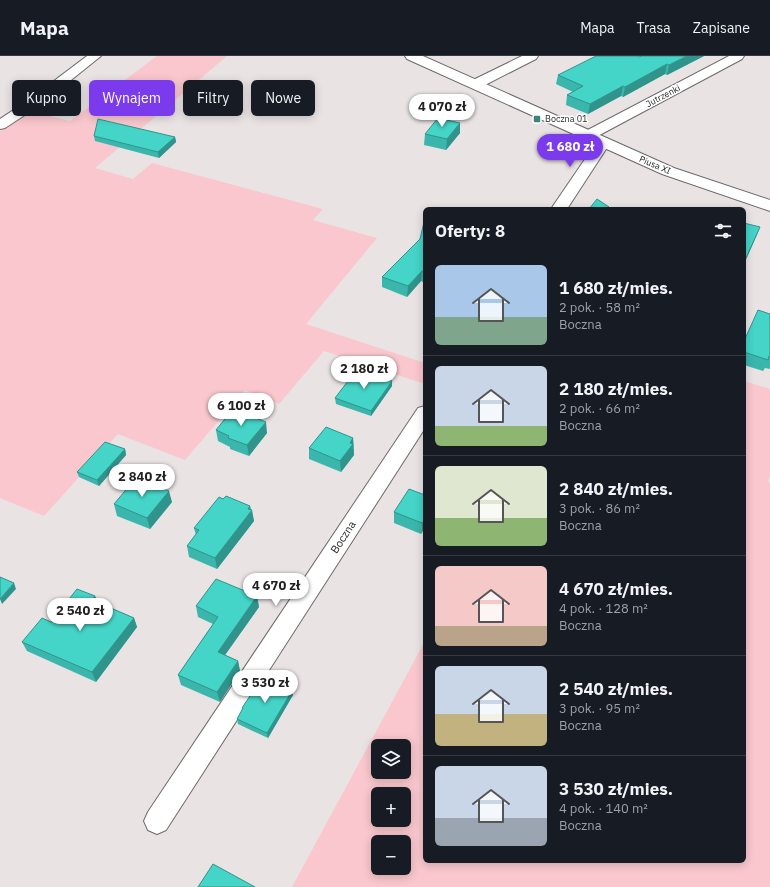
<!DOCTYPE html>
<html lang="pl">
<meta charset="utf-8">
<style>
body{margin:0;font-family:"IBM Plex Sans",sans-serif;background:#242831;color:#f1f3f6;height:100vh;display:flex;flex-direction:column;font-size:15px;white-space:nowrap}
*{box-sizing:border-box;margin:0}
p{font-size:13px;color:#9ea1a6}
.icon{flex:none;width:22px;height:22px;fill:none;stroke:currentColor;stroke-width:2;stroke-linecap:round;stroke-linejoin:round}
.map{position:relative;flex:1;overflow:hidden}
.side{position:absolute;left:423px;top:151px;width:323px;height:656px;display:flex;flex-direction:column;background:#171b24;border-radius:6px;box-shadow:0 2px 10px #0003}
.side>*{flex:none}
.banner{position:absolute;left:12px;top:24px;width:351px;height:36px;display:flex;gap:8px}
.tools{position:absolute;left:371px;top:683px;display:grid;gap:8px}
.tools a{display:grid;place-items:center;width:40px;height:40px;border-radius:6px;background:#171b24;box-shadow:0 2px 10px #0003;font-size:20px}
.price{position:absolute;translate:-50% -34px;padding:0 9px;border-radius:14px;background:#fff;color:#222;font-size:13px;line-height:26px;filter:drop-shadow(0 1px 2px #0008)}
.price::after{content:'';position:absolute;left:50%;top:24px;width:12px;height:9px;margin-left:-6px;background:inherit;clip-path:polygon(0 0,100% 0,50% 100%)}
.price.current{background:#7c3aed;color:#fff}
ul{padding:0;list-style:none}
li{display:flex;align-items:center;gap:12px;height:100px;padding:0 12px}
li+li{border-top:1px solid #363941}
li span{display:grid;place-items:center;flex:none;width:112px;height:80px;border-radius:6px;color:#555}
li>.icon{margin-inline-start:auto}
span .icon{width:48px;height:48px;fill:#fffc;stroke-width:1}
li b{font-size:17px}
h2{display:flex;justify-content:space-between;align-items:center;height:48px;padding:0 12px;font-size:17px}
.pill{padding:0 14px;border-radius:6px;background:#171b24;box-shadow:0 2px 10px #0003;font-size:14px;line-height:36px}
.pill.current{background:#7c3aed;color:#fff}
header{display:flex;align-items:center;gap:24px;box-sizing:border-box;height:56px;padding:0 20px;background:#171b24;border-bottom:1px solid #363941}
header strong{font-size:19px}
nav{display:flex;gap:22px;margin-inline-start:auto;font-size:14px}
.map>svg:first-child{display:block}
.green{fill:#f9c7cd;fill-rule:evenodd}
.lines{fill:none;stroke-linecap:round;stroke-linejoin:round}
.street-casing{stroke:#6e6969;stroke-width:2}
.secondary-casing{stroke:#6e6969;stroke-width:2}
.street{fill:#fff;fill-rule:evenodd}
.secondary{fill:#fff;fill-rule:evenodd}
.wall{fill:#3bb6ac}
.shaded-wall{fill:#30948c}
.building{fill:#45d4c8;stroke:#30948c}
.poi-dot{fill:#3c837c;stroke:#fff;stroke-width:1.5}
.labels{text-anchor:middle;stroke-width:3;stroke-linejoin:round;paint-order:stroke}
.far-street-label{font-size:9px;fill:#2b2929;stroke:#fff}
.far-poi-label{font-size:9px;fill:#2b2929;stroke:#fff;text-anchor:start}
.street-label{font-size:11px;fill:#2b2929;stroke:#fff}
</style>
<header>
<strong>Mapa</strong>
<nav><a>Mapa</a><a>Trasa</a><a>Zapisane</a></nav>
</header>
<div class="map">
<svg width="770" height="831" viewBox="0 0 770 831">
<rect width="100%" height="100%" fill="#e9e3e4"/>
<g class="green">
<path d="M157,0H227L95,112L133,123L152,107L323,153L313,164L377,182L306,268L425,307V328L324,295L279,348L245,334L185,404L118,378L44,460L0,442V75L30,55L70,65Z"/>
<path d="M744,325L770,333V419L768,426L770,427V831H292L425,585V805H744ZM378,690H404V716H378ZM378,738H404V764H378ZM378,786H404V812H378Z"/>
</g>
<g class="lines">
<g class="street-casing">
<g id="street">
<path d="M87,0H101L40,49L5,72L0,73V63L30,43Z"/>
<path d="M522,0H538L536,3L481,31H471L470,28L471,25Z"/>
<path d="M729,0H744L742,3L592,83L587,84L582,83L580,80L582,77Z"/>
<path d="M603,83L608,84L610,87L567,153H551L598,84Z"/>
<path d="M425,350V372L166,774L157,778L148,774L144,765L148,756L418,352Z"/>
</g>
</g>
<g class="secondary-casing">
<path id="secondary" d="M405,0H423L674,112L770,144V155L662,118L407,3Z"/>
</g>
<use href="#street" class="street"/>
<use href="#secondary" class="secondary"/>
</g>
<g class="wall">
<path d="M641,0H704L667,19L665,18L623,41L621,40L588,58L566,49L567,39L573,36L556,28L558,19L640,1Z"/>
<path d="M460,67V77L446,94L424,89L425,78Z"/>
<path d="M94,80L175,81L176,86L159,102L95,85Z"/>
<path d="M425,167V227L421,225L407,241L382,231V221L420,183Z"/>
<path d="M744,167L758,176L744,208Z"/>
<path d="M770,258V313L765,312L763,315L744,309V285Z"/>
<path d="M392,325V330L371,360L336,348L335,342Z"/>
<path d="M216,374L267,377L249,400L230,393V391L218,385Z"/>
<path d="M353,382L354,399L341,416L309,403V392Z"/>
<path d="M125,393L126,399L99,430L79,421L77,416Z"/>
<path d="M425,439L421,478L394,467V456Z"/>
<path d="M172,446L150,473L117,460L114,448Z"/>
<path d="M250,450L254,465L217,513L189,501L187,490L196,479L194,472Z"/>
<path d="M95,540L98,546L134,562L137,571L96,626L27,595L22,586L51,566Z"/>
<path d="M257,540L259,551L225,599L238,605L240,615L220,646L181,629L178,619L213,568L198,561L196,550Z"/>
<path d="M293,639L268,682L238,668L237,663L243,654L242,652Z"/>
</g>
<g class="shaded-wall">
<path d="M687,0H704L667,19L669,9Z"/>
<path d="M667,8L665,18L623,41L625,31Z"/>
<path d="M623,30L621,40L588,58L590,48Z"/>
<path d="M460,67V77L446,94L447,83Z"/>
<path d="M175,81L176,86L159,102L158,96Z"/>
<path d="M760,171L758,176L744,208L746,202Z"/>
<path d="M422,215L421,225L407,241L408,230Z"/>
<path d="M392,325V330L371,360V355Z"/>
<path d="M266,366L267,377L249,400L247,389Z"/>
<path d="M353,382L354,399L341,416L340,405L350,387Z"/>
<path d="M125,393L126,399L99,430L97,424Z"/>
<path d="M169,435L172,446L150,473L147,462Z"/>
<path d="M250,450L251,456L252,454L254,465L217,513L215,502Z"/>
<path d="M425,462V472L421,478L422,467Z"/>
<path d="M14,527L16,533L2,548L0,543Z"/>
<path d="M95,540L99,550L92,544Z"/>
<path d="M257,540L259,551L220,606L218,596Z"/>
<path d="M134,562L137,571L96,626L92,616Z"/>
<path d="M238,605L240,615L220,646L217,636Z"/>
<path d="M293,633V639L268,682L267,677Z"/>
</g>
<g class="building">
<path d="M596,0H637L640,1L641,0H687L669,9L667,8L625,31L623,30L590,48L567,39L583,30L558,19Z"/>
<path d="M438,62L460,67L447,83L425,78Z"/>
<path d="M98,63L175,81L158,96L94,80Z"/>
<path d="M597,143L609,151L608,153H589Z"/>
<path d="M424,166L425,167V216L422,215L408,230L382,221L420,183Z"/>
<path d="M744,167L760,171L746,202H744Z"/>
<path d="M758,254L770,258V301L769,300L768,304L744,296V285Z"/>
<path d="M358,312L392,325L371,355L335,342Z"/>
<path d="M233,353L266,366L247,389L228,382L229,380L216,374Z"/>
<path d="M326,371L353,382L350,387L353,388L340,405L309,392Z"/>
<path d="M105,386L125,393L97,424L77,416Z"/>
<path d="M136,422L169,435L147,462L114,448Z"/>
<path d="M409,433L425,439V462L422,467L394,456Z"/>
<path d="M226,440L250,450L248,453L252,454L215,502L187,490L199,474L194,472L219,441L223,443Z"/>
<path d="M0,521L14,527L0,543Z"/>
<path d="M216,523L257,540L218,596L238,605L217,636L178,619L218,561L196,550Z"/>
<path d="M77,533L95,540L92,544L134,562L92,616L22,586L42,562L51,566Z"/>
<path d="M263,620L293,633L267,677L237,663L243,652H242Z"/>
<path d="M213,808L255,831H198Z"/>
</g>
<rect class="poi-dot" x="533" y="59" width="8" height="8" rx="2"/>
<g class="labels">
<g class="far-street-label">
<text transform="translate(663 40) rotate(-28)" y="3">Jutrzenki</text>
<text transform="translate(655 109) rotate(23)" y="3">Piusa XI</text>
</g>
<g class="far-poi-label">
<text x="545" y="66">Boczna 01</text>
</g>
<g class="street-label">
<text transform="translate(343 481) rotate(-57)" y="4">Boczna</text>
</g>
</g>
</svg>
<div class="tools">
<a><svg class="icon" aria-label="layers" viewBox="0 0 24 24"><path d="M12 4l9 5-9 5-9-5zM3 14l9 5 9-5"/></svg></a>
<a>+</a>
<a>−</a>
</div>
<b class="price" style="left:442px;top:72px">4 070 zł</b>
<b class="price current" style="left:570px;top:112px">1 680 zł</b>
<b class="price" style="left:364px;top:334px">2 180 zł</b>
<b class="price" style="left:241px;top:371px">6 100 zł</b>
<b class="price" style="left:142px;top:442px">2 840 zł</b>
<b class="price" style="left:276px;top:551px">4 670 zł</b>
<b class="price" style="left:80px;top:576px">2 540 zł</b>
<b class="price" style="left:265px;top:648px">3 530 zł</b>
<div class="banner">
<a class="pill">Kupno</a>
<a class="pill current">Wynajem</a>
<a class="pill">Filtry</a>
<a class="pill">Nowe</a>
</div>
<section class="side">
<h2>Oferty: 8<svg class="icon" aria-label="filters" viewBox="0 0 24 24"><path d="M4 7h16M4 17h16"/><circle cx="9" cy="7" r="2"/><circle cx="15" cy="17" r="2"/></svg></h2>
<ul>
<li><span style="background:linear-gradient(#a9c7e8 65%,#7fa58c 0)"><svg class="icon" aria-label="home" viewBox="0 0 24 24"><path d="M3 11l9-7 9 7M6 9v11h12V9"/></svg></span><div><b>1 680 zł/mies.</b><p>2 pok. · 58 m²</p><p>Boczna</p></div></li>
<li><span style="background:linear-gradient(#c9d6e8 75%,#8fb573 0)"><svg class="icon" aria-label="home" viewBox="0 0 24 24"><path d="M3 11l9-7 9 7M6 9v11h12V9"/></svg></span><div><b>2 180 zł/mies.</b><p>2 pok. · 66 m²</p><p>Boczna</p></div></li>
<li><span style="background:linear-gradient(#dfe7d0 65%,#8fb573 0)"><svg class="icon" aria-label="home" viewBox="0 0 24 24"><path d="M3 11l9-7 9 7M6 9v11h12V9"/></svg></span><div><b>2 840 zł/mies.</b><p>3 pok. · 86 m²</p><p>Boczna</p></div></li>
<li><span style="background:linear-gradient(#f6c9c9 75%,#b9a48a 0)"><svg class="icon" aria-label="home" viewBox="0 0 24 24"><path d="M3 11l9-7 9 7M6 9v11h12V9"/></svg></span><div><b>4 670 zł/mies.</b><p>4 pok. · 128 m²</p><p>Boczna</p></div></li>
<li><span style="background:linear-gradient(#c9d6e8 60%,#c2b280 0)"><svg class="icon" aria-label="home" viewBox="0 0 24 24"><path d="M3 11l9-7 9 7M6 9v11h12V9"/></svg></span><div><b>2 540 zł/mies.</b><p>3 pok. · 95 m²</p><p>Boczna</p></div></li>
<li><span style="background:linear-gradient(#c9d6e8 65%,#9aa5b1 0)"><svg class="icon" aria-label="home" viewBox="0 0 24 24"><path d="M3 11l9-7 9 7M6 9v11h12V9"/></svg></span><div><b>3 530 zł/mies.</b><p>4 pok. · 140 m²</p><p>Boczna</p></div></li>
</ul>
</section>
</div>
